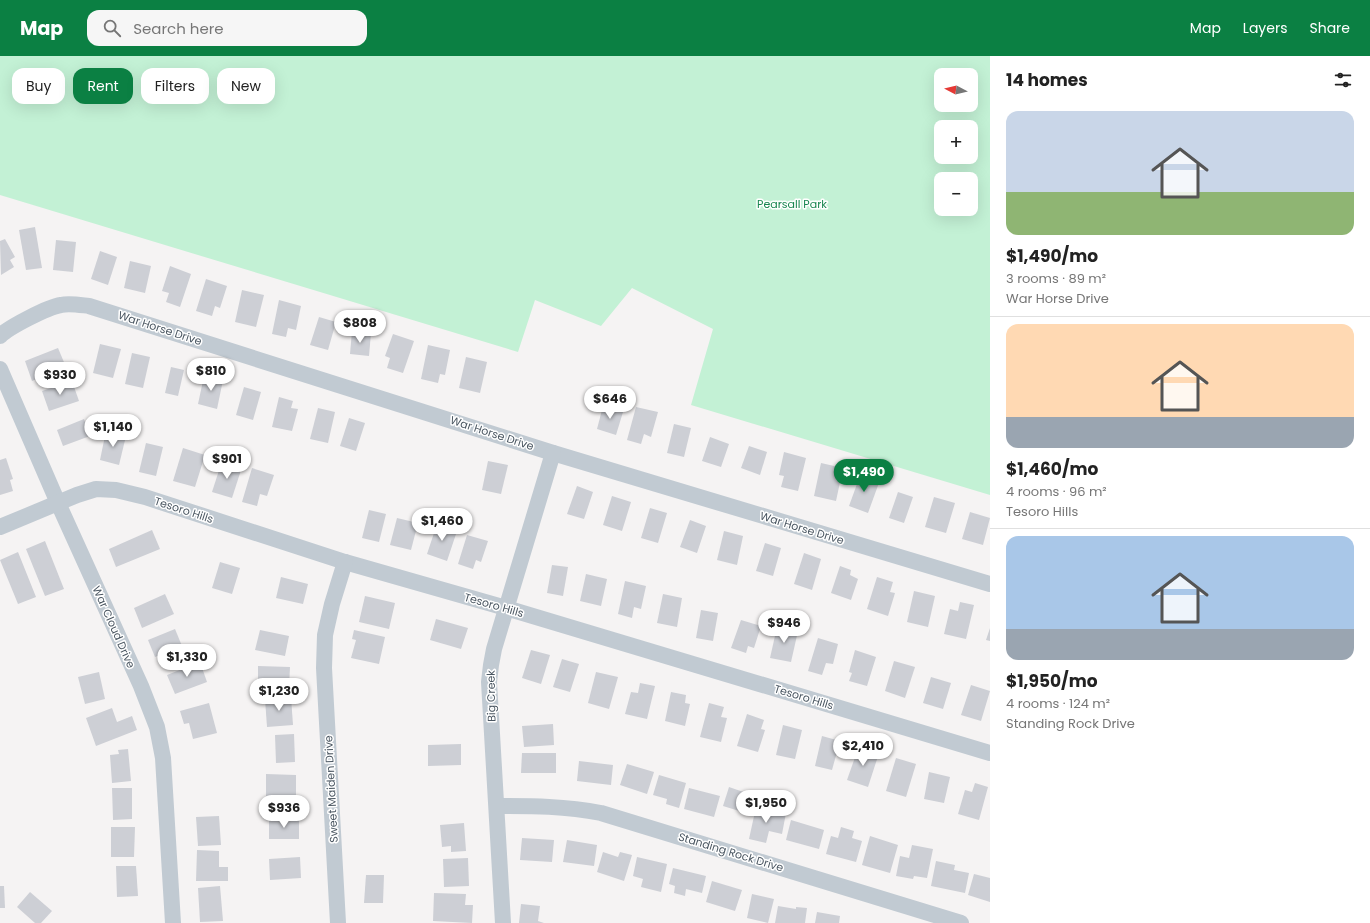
<!DOCTYPE html>
<meta charset="utf-8">
<style>
body{margin:0;font-family:Poppins,sans-serif;background:#f6f6f6;color:#222;height:100vh;display:flex;flex-direction:column;font-size:15px;white-space:nowrap}
*{box-sizing:border-box;margin:0}
p{font-size:13px;color:#767676}
.icon{flex:none;width:22px;height:22px;fill:none;stroke:currentColor;stroke-width:2;stroke-linecap:round;stroke-linejoin:round}
.map{position:relative;flex:1;overflow:hidden}
.panel{display:flex;flex-direction:column;background:#fff;width:380px}
.panel>*{flex:none}
.hud{position:absolute;left:12px;top:12px;width:380px;height:36px;display:flex;gap:8px}
.needle{width:26px;rotate:277deg}
.buttons{position:absolute;left:934px;top:12px;display:grid;gap:8px}
.buttons a{display:grid;place-items:center;width:44px;height:44px;border-radius:8px;background:#fff;box-shadow:0 4px 16px #0002;font-size:20px}
.price{position:absolute;translate:-50% -34px;padding:0 9px;border-radius:14px;background:#fff;color:#222;font-size:13px;line-height:26px;filter:drop-shadow(0 1px 2px #0008)}
.price::after{content:'';position:absolute;left:50%;top:24px;width:12px;height:9px;margin-left:-6px;background:inherit;clip-path:polygon(0 0,100% 0,50% 100%)}
.price.selected{background:#0b8043;color:#fff}
ul{padding:0;list-style:none}
li{display:grid;align-content:center;gap:8px;height:212px;padding:0 16px}
li+li{border-top:1px solid #e0e0e0}
li span{display:grid;place-items:center;height:124px;border-radius:12px;color:#555}
li>.icon{margin-inline-start:auto}
span .icon{width:72px;height:72px;fill:#fffc;stroke-width:1}
li b{font-size:17px}
h2{display:flex;justify-content:space-between;align-items:center;height:48px;padding:0 16px;font-size:17px}
.pill{padding:0 14px;border-radius:12px;background:#fff;box-shadow:0 4px 16px #0002;font-size:14px;line-height:36px}
.pill.selected{background:#0b8043;color:#fff}
header{display:flex;align-items:center;gap:24px;box-sizing:border-box;height:56px;padding:0 20px;background:#0b8043;color:#fff}
header strong{font-size:19px}
nav{display:flex;gap:22px;margin-inline-start:auto;font-size:14px}
.search{width:280px;height:36px;background:#f6f6f6;display:flex;align-items:center;gap:10px;box-sizing:border-box;padding:0 14px;border-radius:12px;color:#767676;font-size:15px}
main{display:flex;flex:1;min-height:0}
.map>svg:first-child{display:block}
.green{fill:#c3f1d5;fill-rule:evenodd}
.building{fill:#cdcfd5}
.lines{fill:none;stroke-linecap:round;stroke-linejoin:round}
.street{stroke:#c1cad2;stroke-width:16}
.labels{text-anchor:middle;stroke-width:3;stroke-linejoin:round;paint-order:stroke}
.park-label{font-size:11px;fill:#17864f;stroke:#fff}
.street-label{font-size:11px;fill:#4a5661;stroke:#fff}
</style>
<header>
<strong>Map</strong>
<div class="search"><svg class="icon" aria-label="search" viewBox="0 0 24 24"><circle cx="10" cy="10" r="6"/><path d="M15 15l6 6"/></svg>Search here</div>
<nav><a>Map</a><a>Layers</a><a>Share</a></nav>
</header>
<main>
<div class="map">
<svg width="990" height="867" viewBox="0 0 990 867">
<rect width="100%" height="100%" fill="#f5f3f3"/>
<path class="green" d="M0,0H990V439L691,349L713,273L632,232L601,270L535,244L518,296L0,139ZM941,19H971V49H941ZM941,71H971V101H941ZM941,123H971V153H941Z"/>
<g class="building">
<path d="M35,171L42,212L26,214L19,174Z"/>
<path d="M5,183L15,201L10,204L14,211L1,219L0,185Z"/>
<path d="M56,184L76,186L73,216L53,214Z"/>
<path d="M100,195L117,201L108,229L91,223Z"/>
<path d="M130,205L151,210L145,237L124,232Z"/>
<path d="M170,210L191,218L180,251L166,246L169,237L162,235Z"/>
<path d="M206,223L227,230L220,252L215,250L212,260L196,255Z"/>
<path d="M242,234L264,239L256,271L235,266Z"/>
<path d="M279,244L301,250L296,274L288,272L286,281L272,278Z"/>
<path d="M319,261L336,266L328,294L310,289Z"/>
<path d="M352,275L371,277L369,300L350,298Z"/>
<path d="M393,278L414,285L403,317L387,312L390,302L385,300Z"/>
<path d="M100,288L121,293L113,322L93,317Z"/>
<path d="M428,289L450,294L445,319L440,318L438,327L421,323Z"/>
<path d="M58,292L66,311L32,325L25,305Z"/>
<path d="M132,297L150,301L143,332L125,328Z"/>
<path d="M466,301L487,306L480,337L459,332Z"/>
<path d="M171,311L184,314L178,340L165,337Z"/>
<path d="M204,320L223,324L217,353L198,348Z"/>
<path d="M72,325L79,345L49,355L42,335Z"/>
<path d="M244,331L261,336L253,364L236,359Z"/>
<path d="M279,341L293,345L291,352L298,353L292,375L272,371Z"/>
<path d="M603,350L623,356L616,379L597,373Z"/>
<path d="M636,351L658,356L651,381L644,378L641,388L627,384Z"/>
<path d="M318,352L335,356L328,387L310,383Z"/>
<path d="M349,362L365,367L356,395L340,390Z"/>
<path d="M84,363L90,380L63,390L57,374Z"/>
<path d="M674,368L691,372L684,401L667,397Z"/>
<path d="M106,375L126,380L119,409L100,404Z"/>
<path d="M710,381L729,388L721,411L702,405Z"/>
<path d="M146,387L163,391L156,420L139,416Z"/>
<path d="M749,390L767,396L760,419L741,412Z"/>
<path d="M183,392L205,399L195,431L173,425Z"/>
<path d="M784,396L806,402L798,435L781,431L784,420L779,419Z"/>
<path d="M6,402L13,423L10,424L13,435L0,439V404Z"/>
<path d="M222,405L242,411L232,442L212,436Z"/>
<path d="M488,405L508,409L501,438L482,434Z"/>
<path d="M821,407L843,412L836,445L814,440Z"/>
<path d="M252,412L274,419L267,440L260,438L257,450L242,446Z"/>
<path d="M861,417L880,424L868,457L849,450Z"/>
<path d="M577,430L593,436L584,463L567,458Z"/>
<path d="M898,436L913,441L904,467L889,462Z"/>
<path d="M612,440L631,446L622,475L603,469Z"/>
<path d="M934,441L955,447L946,477L925,471Z"/>
<path d="M650,452L667,457L658,487L641,482Z"/>
<path d="M369,454L386,458L379,486L362,482Z"/>
<path d="M970,456L990,462L983,489L962,483Z"/>
<path d="M397,462L418,467L411,494L390,489Z"/>
<path d="M690,464L706,470L697,497L680,491Z"/>
<path d="M437,468L457,475L447,505L427,498Z"/>
<path d="M152,474L160,493L116,511L109,493Z"/>
<path d="M724,475L743,480L737,509L717,504Z"/>
<path d="M467,479L488,485L481,506L476,504L473,513L458,508Z"/>
<path d="M45,485L64,533L45,540L26,493Z"/>
<path d="M765,487L781,492L773,520L756,515Z"/>
<path d="M18,496L36,541L18,548L0,504Z"/>
<path d="M804,497L821,503L812,534L794,528Z"/>
<path d="M220,506L240,512L232,538L212,532Z"/>
<path d="M552,509L568,511L563,540L547,537Z"/>
<path d="M840,510L851,514L850,519L858,523L851,544L831,537Z"/>
<path d="M586,518L607,523L601,550L580,545Z"/>
<path d="M281,521L308,528L303,548L276,542Z"/>
<path d="M877,521L893,526L890,536L895,537L888,560L867,553Z"/>
<path d="M625,525L646,530L641,553L634,551L632,562L618,558Z"/>
<path d="M914,535L935,540L928,571L907,566Z"/>
<path d="M165,538L174,558L142,572L134,552Z"/>
<path d="M663,538L682,542L677,571L657,567Z"/>
<path d="M365,540L395,547L389,573L359,566Z"/>
<path d="M960,546L974,549L966,583L944,578L950,553L958,555Z"/>
<path d="M701,554L718,557L713,585L696,582Z"/>
<path d="M436,563L468,572L461,593L430,584Z"/>
<path d="M741,564L761,570L754,592L748,590L746,597L731,592Z"/>
<path d="M777,571L798,575L791,606L770,602Z"/>
<path d="M990,572V585L986,584Z"/>
<path d="M175,573L182,590L155,601L148,584Z"/>
<path d="M260,574L289,580L285,600L255,594Z"/>
<path d="M354,574L385,581L379,608L351,602L356,584L352,583Z"/>
<path d="M818,582L838,588L833,608L826,607L822,619L808,615Z"/>
<path d="M531,594L550,599L541,628L522,622Z"/>
<path d="M855,594L876,601L867,630L849,625L852,617L849,616Z"/>
<path d="M562,603L579,608L570,636L553,631Z"/>
<path d="M894,605L915,611L905,642L885,635Z"/>
<path d="M200,606L207,626L175,638L167,619Z"/>
<path d="M258,610L290,611L289,631H258Z"/>
<path d="M99,616L105,643L85,648L78,621Z"/>
<path d="M596,616L618,621L609,653L588,647Z"/>
<path d="M931,621L951,627L943,653L923,647Z"/>
<path d="M640,627L655,630L647,663L625,658L631,636L638,637Z"/>
<path d="M971,629L990,635L981,665L961,659Z"/>
<path d="M671,636L686,639L685,647L690,648L685,670L665,665Z"/>
<path d="M291,641L293,669L267,671L265,643Z"/>
<path d="M209,647L217,677L193,683L189,667L184,668L180,655Z"/>
<path d="M709,647L724,651L721,661L727,662L721,686L700,681Z"/>
<path d="M112,652L117,666L132,660L137,674L96,690L86,662Z"/>
<path d="M747,658L764,664L761,673L765,674L758,696L737,690Z"/>
<path d="M553,668L554,689L524,691L522,670Z"/>
<path d="M783,669L802,674L795,703L776,699Z"/>
<path d="M294,678L295,706L276,707L275,679Z"/>
<path d="M822,680L840,685L832,714L815,710Z"/>
<path d="M461,688V709L428,710V689Z"/>
<path d="M859,690L879,697L868,731L847,724Z"/>
<path d="M128,693L131,725L112,727L110,699L119,698L118,694Z"/>
<path d="M522,697H556V717H521Z"/>
<path d="M896,702L916,708L906,741L886,735Z"/>
<path d="M579,705L613,709L611,729L577,725Z"/>
<path d="M627,708L654,716L647,738L620,729Z"/>
<path d="M929,716L950,721L944,747L924,743Z"/>
<path d="M266,718L296,719V747H266Z"/>
<path d="M659,719L686,727L679,752L666,748L667,743L653,739Z"/>
<path d="M975,727L988,731L979,764L958,758L965,734L972,736Z"/>
<path d="M729,731L755,740L749,758L723,750Z"/>
<path d="M112,732H132V763L113,764Z"/>
<path d="M689,732L720,740L714,761L684,753Z"/>
<path d="M756,751L786,757L782,778L769,775L766,787L749,783Z"/>
<path d="M219,760L221,789L198,790L196,761Z"/>
<rect x="269" y="763" width="30" height="20"/>
<path d="M791,764L824,774L819,793L786,784Z"/>
<path d="M464,767L466,795L451,796V790L442,791L440,769Z"/>
<path d="M111,771H135L134,801H111Z"/>
<path d="M841,771L854,775L852,782L862,785L856,806L826,798L831,780L838,782Z"/>
<path d="M870,780L898,789L890,817L862,809Z"/>
<path d="M522,782L554,784L552,806L520,804Z"/>
<path d="M567,784L597,789L594,810L563,806Z"/>
<path d="M912,789L933,793L927,822L914,820L913,823L896,820L900,800L909,802Z"/>
<path d="M197,794L219,795V811H228V825H196Z"/>
<path d="M603,796L618,801L620,796L632,799L624,825L597,816Z"/>
<path d="M300,801L301,822L270,824L269,803Z"/>
<path d="M637,801L667,808L661,836L641,831L643,823L633,820Z"/>
<path d="M468,802L469,830L444,831L443,803Z"/>
<path d="M936,805L955,809L954,814L969,817L965,837L931,830Z"/>
<path d="M116,810H136L138,840L117,841Z"/>
<path d="M673,812L706,820L702,837L686,833L685,840L674,837L675,830L669,828Z"/>
<path d="M974,818L990,822V846L968,839Z"/>
<path d="M366,819H384L383,847H364Z"/>
<path d="M712,825L742,834L735,855L706,846Z"/>
<path d="M0,830H4L5,852H0Z"/>
<path d="M220,830L223,865L200,866L198,832Z"/>
<path d="M30,836L52,855L41,867H35L17,851Z"/>
<path d="M434,837L466,838L465,849H473L472,867L433,865Z"/>
<path d="M752,838L774,843L768,867L747,862Z"/>
<path d="M521,848L540,850L538,865L544,867H519Z"/>
<path d="M778,850L796,853V851L807,852L805,867H775Z"/>
<path d="M817,856L840,860L839,867H815Z"/>
</g>
<g class="lines">
<g class="street">
<path d="M0,280C9,271 48,251 61,249C69,247 80,249 89,250L553,397L990,528"/>
<path d="M0,313L58,447L141,630L157,671L163,702L173,867"/>
<path d="M0,471L77,439L96,433L116,434L145,441L345,506L506,552L990,697"/>
<path d="M497,750C533,750 565,750 601,757L961,867"/>
<path d="M338,867L324,612L325,579L332,548L345,506"/>
<path d="M503,867L489,626L491,609L494,593L553,397"/>
</g>
</g>
<g class="labels">
<g class="park-label">
<text x="792" y="152">Pearsall Park</text>
</g>
<g class="street-label">
<text transform="translate(160 272) rotate(18)" y="4">War Horse Drive</text>
<text transform="translate(492 377) rotate(18)" y="4">War Horse Drive</text>
<text transform="translate(184 454) rotate(18)" y="4">Tesoro Hills</text>
<text transform="translate(802 472) rotate(17)" y="4">War Horse Drive</text>
<text transform="translate(494 549) rotate(16)" y="4">Tesoro Hills</text>
<text transform="translate(114 571) rotate(66)" y="4">War Cloud Drive</text>
<text transform="translate(491 640) rotate(-91)" y="4">Big Creek</text>
<text transform="translate(804 641) rotate(17)" y="4">Tesoro Hills</text>
<text transform="translate(331 733) rotate(-93)" y="4">Sweet Maiden Drive</text>
<text transform="translate(731 796) rotate(17)" y="4">Standing Rock Drive</text>
</g>
</g>
</svg>
<div class="buttons">
<a><svg class="needle" viewBox="-14 -14 28 28"><path d="M0-13l5 13h-10z" fill="#e53935"/><path d="M0 13l5-13h-10z" fill="#767676"/></svg></a>
<a>+</a>
<a>−</a>
</div>
<b class="price" style="left:360px;top:288px">$808</b>
<b class="price" style="left:211px;top:336px">$810</b>
<b class="price" style="left:60px;top:340px">$930</b>
<b class="price" style="left:610px;top:364px">$646</b>
<b class="price" style="left:113px;top:392px">$1,140</b>
<b class="price" style="left:227px;top:424px">$901</b>
<b class="price selected" style="left:864px;top:437px">$1,490</b>
<b class="price" style="left:442px;top:486px">$1,460</b>
<b class="price" style="left:784px;top:588px">$946</b>
<b class="price" style="left:187px;top:622px">$1,330</b>
<b class="price" style="left:279px;top:656px">$1,230</b>
<b class="price" style="left:863px;top:711px">$2,410</b>
<b class="price" style="left:766px;top:768px">$1,950</b>
<b class="price" style="left:284px;top:773px">$936</b>
<div class="hud">
<a class="pill">Buy</a>
<a class="pill selected">Rent</a>
<a class="pill">Filters</a>
<a class="pill">New</a>
</div>
</div>
<section class="panel">
<h2>14 homes<svg class="icon" aria-label="filters" viewBox="0 0 24 24"><path d="M4 7h16M4 17h16"/><circle cx="9" cy="7" r="2"/><circle cx="15" cy="17" r="2"/></svg></h2>
<ul>
<li><span style="background:linear-gradient(#c9d6e8 65%,#8fb573 0)"><svg class="icon" aria-label="home" viewBox="0 0 24 24"><path d="M3 11l9-7 9 7M6 9v11h12V9"/></svg></span><div><b>$1,490/mo</b><p>3 rooms · 89 m²</p><p>War Horse Drive</p></div></li>
<li><span style="background:linear-gradient(#ffd9b3 75%,#9aa5b1 0)"><svg class="icon" aria-label="home" viewBox="0 0 24 24"><path d="M3 11l9-7 9 7M6 9v11h12V9"/></svg></span><div><b>$1,460/mo</b><p>4 rooms · 96 m²</p><p>Tesoro Hills</p></div></li>
<li><span style="background:linear-gradient(#a9c7e8 75%,#9aa5b1 0)"><svg class="icon" aria-label="home" viewBox="0 0 24 24"><path d="M3 11l9-7 9 7M6 9v11h12V9"/></svg></span><div><b>$1,950/mo</b><p>4 rooms · 124 m²</p><p>Standing Rock Drive</p></div></li>
</ul>
</section>
</main>
